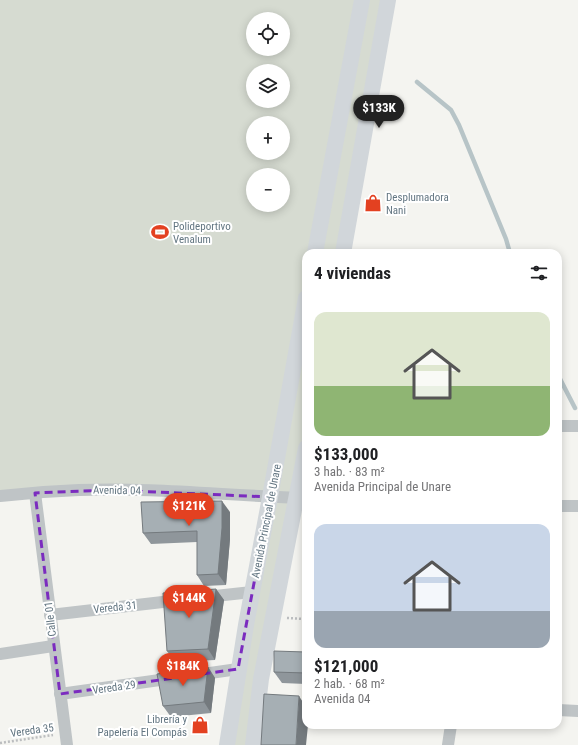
<!DOCTYPE html>
<html lang="es">
<meta charset="utf-8">
<style>
body{margin:0;font-family:"Roboto Condensed",sans-serif;background:#f2f2f2;color:#202124;height:100vh;display:flex;flex-direction:column;font-size:15px;white-space:nowrap}
*{box-sizing:border-box;margin:0}
p{font-size:13px;color:#757577}
.icon{flex:none;width:22px;height:22px;fill:none;stroke:currentColor;stroke-width:2;stroke-linecap:round;stroke-linejoin:round}
.map{position:relative;flex:1;overflow:hidden}
.drawer{position:absolute;left:302px;top:249px;width:260px;height:480px;display:flex;flex-direction:column;background:#fff;border-radius:12px;box-shadow:0 2px 10px #0003}
.drawer>*{flex:none}
.fabs{position:absolute;left:246px;top:12px;display:grid;gap:8px}
.fabs a{display:grid;place-items:center;width:44px;height:44px;border-radius:50%;background:#fff;box-shadow:0 2px 10px #0003;font-size:20px}
.price{position:absolute;translate:-50% -34px;padding:0 9px;border-radius:14px;background:#e34121;color:#fff;font-size:13px;line-height:26px;filter:drop-shadow(0 1px 2px #0008)}
.price::after{content:'';position:absolute;left:50%;top:24px;width:12px;height:9px;margin-left:-6px;background:inherit;clip-path:polygon(0 0,100% 0,50% 100%)}
.price.current{background:#222;color:#fff}
ul{padding:0;list-style:none}
li{display:grid;align-content:center;gap:8px;height:212px;padding:0 12px}
li span{display:grid;place-items:center;height:124px;border-radius:12px;color:#555}
li>.icon{margin-inline-start:auto}
span .icon{width:72px;height:72px;fill:#fffc;stroke-width:1}
li b{font-size:17px}
h2{display:flex;justify-content:space-between;align-items:center;height:48px;padding:0 12px;font-size:17px}
.map>svg:first-child{display:block}
.green{fill:#d6dbd1;fill-rule:evenodd}
.lines{fill:none;stroke-linecap:round;stroke-linejoin:round}
.stream{stroke:#b7c4c7;stroke-width:4.5}
.path{stroke:#bbbdbf;stroke-width:2.5;stroke-dasharray:2 2;stroke-linecap:butt}
.street{stroke:#bfc4c6;stroke-width:12}
.secondary{stroke:#d1d6da;stroke-width:16}
.wall{fill:#8f969b}
.shaded-wall{fill:#747a7e}
.building{fill:#a6afb4;stroke:#747a7e}
.marked{fill:none;stroke:#7b2cbf;stroke-width:3;stroke-dasharray:8 5;stroke-linejoin:round}
.labels{text-anchor:middle;stroke-width:4;stroke-linejoin:round;paint-order:stroke}
.poi-label{font-size:11px;fill:#637682;stroke:#fff;text-anchor:start}
.street-label{font-size:11px;fill:#637682;stroke:#fff}
</style>
<div class="map">
<svg width="578" height="745" viewBox="0 0 578 745">
<rect width="100%" height="100%" fill="#f4f4f0"/>
<path class="green" d="M0,0H388L343,253H306V448L253,745H227L270,497L176,492L0,496ZM253,19H283V49H253ZM253,71H283V101H253ZM253,123H283V153H253ZM253,175H283V205H253Z"/>
<g class="lines">
<g class="stream">
<path d="M417,82L451,110L459,125L506,239L510,253"/>
<path d="M558,375L575,408"/>
</g>
<g class="path">
<path d="M287,618L306,619"/>
<path d="M0,743L53,735"/>
</g>
<g class="street">
<path d="M558,426H578"/>
<path d="M35,493L67,745"/>
<path d="M0,496C26,493 52,491 79,490C154,487 230,496 306,498"/>
<path d="M558,506H578"/>
<path d="M206,597L252,592"/>
<path d="M50,615L180,600"/>
<path d="M0,654L53,646"/>
<path d="M196,675L238,669"/>
<path d="M60,694L174,678"/>
<path d="M558,710L578,711"/>
<path d="M448,745L451,725"/>
</g>
<g class="secondary">
<path d="M315,253L362,0"/>
<path d="M343,253L388,0"/>
<path d="M227,745L246,625L270,497L306,298"/>
<path d="M253,745L261,679L306,448"/>
</g>
</g>
<g class="wall">
<path d="M230,512V539L226,585L204,586L197,575V542L151,544L143,533Z"/>
<path d="M216,589L224,600L215,660L175,662L167,651Z"/>
<path d="M306,652V684L282,683L274,672Z"/>
<path d="M208,667L215,678L211,713L171,717L163,706Z"/>
</g>
<g class="shaded-wall">
<path d="M222,501L230,512V539L226,585L218,574Z"/>
<path d="M216,589L224,600L215,660L208,649Z"/>
<path d="M208,667L215,678L211,713L204,702Z"/>
<path d="M299,696L306,707V725H308L306,745H296Z"/>
</g>
<g class="building">
<path d="M222,501V528L218,574L197,575V531L143,533L141,502Z"/>
<path d="M216,589L208,649L167,651L163,593Z"/>
<path d="M274,651L306,652V673L274,672Z"/>
<path d="M208,667L204,702L163,706L157,674Z"/>
<path d="M264,694L299,696L296,745H261Z"/>
</g>
<path class="marked" d="M109,490L270,497L238,669L60,694L35,493Z"/>
<defs>
<g id="shop-bare" transform="scale(1.38)"><path d="M-5-2.5h2.3a2.7 3.5 0 0 1 5.4 0H5L5.5 6h-11ZM-1.5-2.5h3a1.5 2.3 0 0 0-3 0Z" fill="#e34121" stroke="#fff" stroke-width="2.5" paint-order="stroke"/></g>
<g id="stadium-bare" transform="scale(1.38)"><path d="M0-5a6.5 5 0 1 0 0 10a6.5 5 0 1 0 0-10ZM-3.5-1.8h7v3.6h-7Z" fill="#e34121" stroke="#fff" stroke-width="2.5" paint-order="stroke"/></g>
</defs>
<g fill-rule="evenodd">
<use href="#shop-bare" x="373" y="203"/>
<use href="#stadium-bare" x="160" y="232"/>
<use href="#shop-bare" x="200" y="725"/>
</g>
<g class="labels">
<g class="poi-label">
<text x="386" y="201">Desplumadora<tspan x="386" dy="13">Nani</tspan></text>
<text x="173" y="230">Polideportivo<tspan x="173" dy="13">Venalum</tspan></text>
<text x="187" y="723" text-anchor="end">Librería y<tspan x="187" dy="13">Papelería El Compás</tspan></text>
</g>
<g class="street-label">
<text transform="translate(117 490) rotate(1)" y="4">Avenida 04</text>
<text transform="translate(266 521) rotate(-79)" y="4">Avenida Principal de Unare</text>
<text transform="translate(115 607) rotate(-6)" y="4">Vereda 31</text>
<text transform="translate(50 619) rotate(-97)" y="4">Calle 01</text>
<text transform="translate(114 687) rotate(-8)" y="4">Vereda 29</text>
<text transform="translate(32 730) rotate(-8)" y="4">Vereda 35</text>
</g>
</g>
</svg>
<div class="fabs">
<a><svg class="icon" aria-label="locate" viewBox="0 0 24 24"><circle cx="12" cy="12" r="6"/><path d="M12 2v4M12 18v4M2 12h4M18 12h4"/></svg></a>
<a><svg class="icon" aria-label="layers" viewBox="0 0 24 24"><path d="M12 4l9 5-9 5-9-5zM3 14l9 5 9-5"/></svg></a>
<a>+</a>
<a>−</a>
</div>
<b class="price current" style="left:379px;top:129px">$133K</b>
<b class="price" style="left:189px;top:527px">$121K</b>
<b class="price" style="left:189px;top:619px">$144K</b>
<b class="price" style="left:183px;top:687px">$184K</b>
<section class="drawer">
<h2>4 viviendas<svg class="icon" aria-label="filters" viewBox="0 0 24 24"><path d="M4 7h16M4 17h16"/><circle cx="9" cy="7" r="2"/><circle cx="15" cy="17" r="2"/></svg></h2>
<ul>
<li><span style="background:linear-gradient(#dfe7d0 60%,#8fb573 0)"><svg class="icon" aria-label="home" viewBox="0 0 24 24"><path d="M3 11l9-7 9 7M6 9v11h12V9"/></svg></span><div><b>$133,000</b><p>3 hab. · 83 m²</p><p>Avenida Principal de Unare</p></div></li>
<li><span style="background:linear-gradient(#c9d6e8 70%,#9aa5b1 0)"><svg class="icon" aria-label="home" viewBox="0 0 24 24"><path d="M3 11l9-7 9 7M6 9v11h12V9"/></svg></span><div><b>$121,000</b><p>2 hab. · 68 m²</p><p>Avenida 04</p></div></li>
</ul>
</section>
</div>
